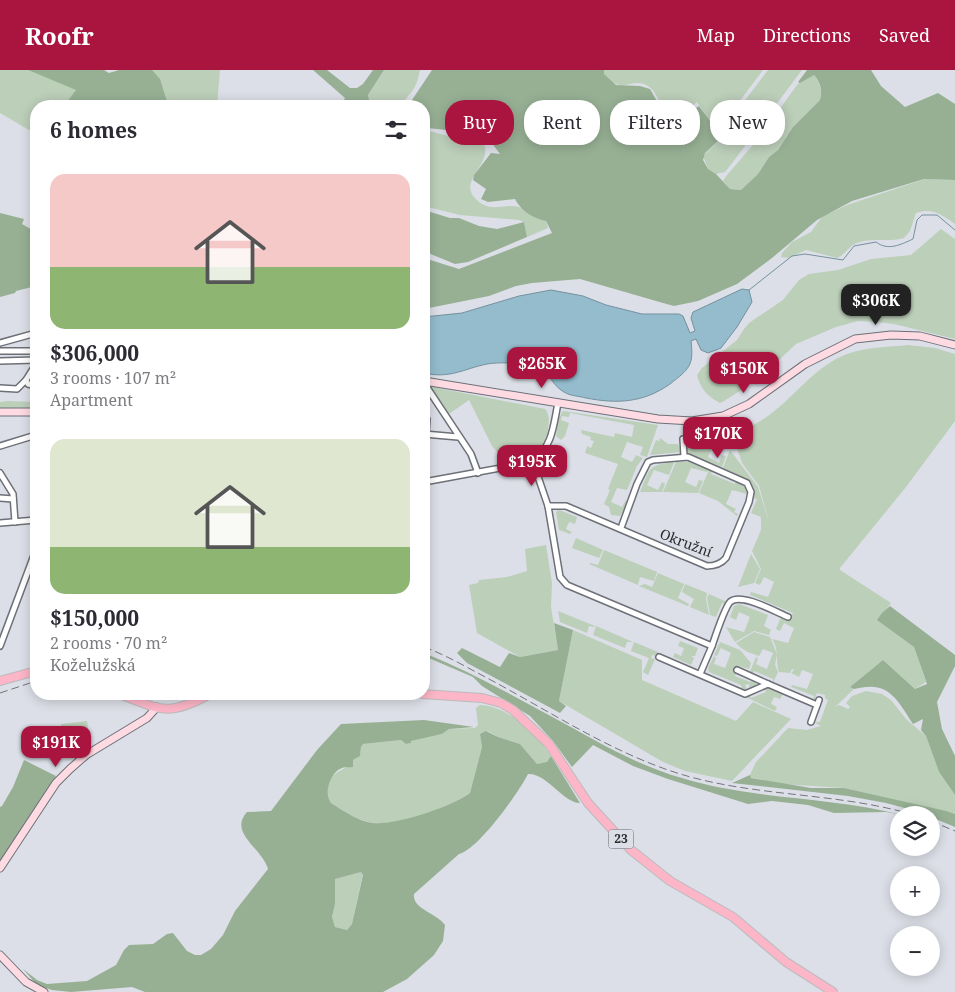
<!DOCTYPE html>
<meta charset="utf-8">
<style>
body{margin:0;font-family:"Noto Serif",serif;background:#f2f2f3;color:#2b2b33;height:100vh;display:flex;flex-direction:column;font-size:19px;white-space:nowrap}
*{box-sizing:border-box;margin:0}
p{font-size:16px;color:#7c7c81}
.icon{flex:none;width:28px;height:28px;fill:none;stroke:currentColor;stroke-width:2;stroke-linecap:round;stroke-linejoin:round}
.map{position:relative;flex:1;overflow:hidden}
.panel{position:absolute;left:30px;top:30px;width:400px;height:600px;display:flex;flex-direction:column;background:#fff;border-radius:20px;box-shadow:0 2px 12px #0003}
.panel>*{flex:none}
.banner{position:absolute;left:445px;top:30px;width:435px;height:45px;display:flex;gap:10px}
.fabs{position:absolute;left:890px;top:736px;display:grid;gap:10px}
.fabs a{display:grid;place-items:center;width:50px;height:50px;border-radius:50%;background:#fff;box-shadow:0 2px 12px #0003;font-size:25px}
.price{position:absolute;translate:-50% -42px;padding:0 11px;border-radius:10px;background:#aa153f;color:#fff;font-size:16px;line-height:32px;filter:drop-shadow(0 1px 2px #0008)}
.price::after{content:'';position:absolute;left:50%;top:30px;width:15px;height:11px;margin-left:-8px;background:inherit;clip-path:polygon(0 0,100% 0,50% 100%)}
.price.current{background:#222;color:#fff}
ul{padding:0;list-style:none}
li{display:grid;align-content:center;gap:10px;height:265px;padding:0 20px}
li span{display:grid;place-items:center;height:155px;border-radius:15px;color:#555}
li>.icon{margin-inline-start:auto}
span .icon{width:90px;height:90px;fill:#fffc;stroke-width:1}
li b{font-size:21px}
h2{display:flex;justify-content:space-between;align-items:center;height:60px;padding:0 20px;font-size:21px}
.tag{padding:0 18px;border-radius:20px;background:#fff;box-shadow:0 2px 12px #0003;font-size:18px;line-height:45px}
.tag.current{background:#aa153f;color:#fff}
header{display:flex;align-items:center;gap:30px;box-sizing:border-box;height:70px;padding:0 25px;background:#aa153f;color:#fff}
header strong{font-size:24px}
nav{display:flex;gap:28px;margin-inline-start:auto;font-size:18px}
.map>svg:first-child{display:block}
.green{fill:#bccfb9}
.forest{fill:#97b094;fill-rule:evenodd}
.water{fill:#94bccd;stroke:#74919e}
.lines{fill:none;stroke-linecap:round;stroke-linejoin:round}
.stream{stroke:#74919e;stroke-width:1}
.street-casing{stroke:#6d7077;stroke-width:8}
.secondary-casing{stroke:#6d7077;stroke-width:9}
.primary-casing{stroke:#bbbbbc;stroke-width:10}
.street{stroke:#fff;stroke-width:5}
.secondary{stroke:#fedbe3;stroke-width:7}
.primary{stroke:#fcb6c7;stroke-width:8}
.rail{stroke:#75767b;stroke-width:1;stroke-dasharray:8 4;stroke-linecap:butt}
.labels{text-anchor:middle;stroke-width:4;stroke-linejoin:round;paint-order:stroke}
.shield{fill:#dcdfe7;stroke:#606266;stroke-width:1}
.shield-label{font-size:12px;font-weight:bold;fill:#2b2c2f}
.street-label{font-size:14px;fill:#2b2c2f;stroke:#dcdfe7}
</style>
<header>
<strong>Roofr</strong>
<nav><a>Map</a><a>Directions</a><a>Saved</a></nav>
</header>
<div class="map">
<svg width="955" height="922" viewBox="0 0 955 922">
<rect width="100%" height="100%" fill="#dcdfe7"/>
<g class="green">
<path d="M0,0H28L77,20L64,36H36V61L29,60L0,43Z"/>
<path d="M152,0H220L217,36H154L168,34Z"/>
<path d="M384,0H420C415,23 412,19 401,36H373L370,34L368,25Z"/>
<path d="M604,0H763L727,48V54L768,0H802L733,92L725,102L716,104L708,99L703,86L720,69L726,54L722,59L714,56L697,32C688,39 680,52 667,49L662,42L665,39C658,32 657,22 648,16C630,6 624,27 604,4Z"/>
<path d="M814,5C819,12 823,20 820,30L793,57L778,80L769,87L758,104L741,120L730,119L723,111L727,105L759,68L797,15L805,8Z"/>
<path d="M424,60C432,61 441,65 450,66C461,67 472,56 481,69C499,93 453,110 478,131C491,143 506,133 519,137C528,139 538,147 546,151L548,158L527,167L524,152L519,150L460,145L424,136Z"/>
<path d="M925,109L955,110V154C943,145 931,137 916,143L910,161L904,168C888,173 868,166 853,175C847,179 844,185 837,188L806,180L789,188L781,187L782,183L792,172L811,162L822,147L847,135Z"/>
<path d="M941,159L955,169V269L894,254L876,252L858,251L836,257L796,274L760,308L724,331L720,333C708,327 700,318 697,305L702,298L737,270L744,259L749,253L783,230L799,210L809,204L838,200L871,189L911,185Z"/>
<path d="M908,275L935,278L955,284V351L906,417L840,498V500L891,533L878,550L914,577L926,612L915,619L883,590L850,617L854,619L835,637L839,635L848,639L850,637L846,633L852,626L866,621L882,624L891,630L907,650L926,666L939,702L955,725V744L844,718L781,714L749,707L756,692L788,658L807,660L821,656L814,652H820L828,630L825,628V625L817,623L815,628L817,630H813L814,626L791,617L792,615L807,619L813,604L802,600L799,607L791,603L794,600L792,599L790,603L779,602C775,589 780,582 772,569L788,573L794,558L784,553L780,561L776,559L781,547L788,551L793,543L750,525L751,522L768,527L774,512L764,507L760,515L755,513L761,499L752,481L761,460V447L751,443L757,429L753,428C754,409 737,404 723,398L730,380L758,417L770,455L759,416L742,393L732,364L733,362C741,359 748,357 755,354C790,336 812,295 850,283C869,277 889,277 908,275Z"/>
<path d="M433,317L545,339C553,347 547,369 540,378C535,383 529,385 523,388L524,393L506,398L505,391L492,376L469,330L446,346L429,321Z"/>
<path d="M8,331L36,332V342H0V332Z"/>
<path d="M563,341L658,355L647,387L640,385L643,377L627,372L621,387L632,392L636,385L643,388L637,396L627,420L617,418L611,432L622,437L626,430L627,434L620,446L611,445L609,437L604,434L610,420L608,419L618,394L585,383L587,376L591,378L594,371L590,370L591,367L582,364L581,360L614,367L615,363L632,367L634,355L570,343L569,347L562,346L561,350L569,353L565,366L561,370L556,366L559,348Z"/>
<path d="M660,368L668,374H678L681,382L650,385L656,370L659,371Z"/>
<path d="M685,368C699,369 718,365 728,378L714,373L708,387L719,393L722,385L726,386L722,397L687,383Z"/>
<path d="M674,392L669,405L654,400L647,415L658,420L662,412L665,414L662,422H640C650,399 647,395 674,392Z"/>
<path d="M676,392H689L708,400L707,402L691,398L685,412L696,417L699,410L703,411L698,423L663,422Z"/>
<path d="M709,400L712,401L711,404L735,414L736,411L746,418L747,424L732,420L726,434L736,439L734,442L738,444L737,446L718,431L699,423Z"/>
<path d="M559,440L577,447L575,454L569,452L566,459L572,462L570,464L559,460L556,442Z"/>
<path d="M576,468L603,480L599,488L572,478Z"/>
<path d="M546,475L552,513L551,537L558,580L520,587L477,563L469,515L478,513L479,510L507,507L527,501L525,479Z"/>
<path d="M604,480L657,502L654,511L640,507L638,515L589,494L591,493L598,495Z"/>
<path d="M751,484L760,499L754,513L738,517Z"/>
<path d="M658,503L684,514L678,528L689,534L688,536L639,516L645,514L652,517Z"/>
<path d="M685,514L707,523L706,529L709,545L690,537L694,529L682,522Z"/>
<path d="M709,524L727,532L725,534L722,533L716,547L710,545L707,528Z"/>
<path d="M739,534L768,545L764,556L771,560L769,565L754,561L735,572L726,557L744,562L750,547L739,542L736,550L730,547L734,536Z"/>
<path d="M558,541L595,556L594,557L589,556L587,563L560,552Z"/>
<path d="M596,556L633,572H627L625,578L593,565Z"/>
<path d="M573,560L642,590V610L736,651L753,632L791,649L732,711L685,701L663,692L559,631Z"/>
<path d="M754,562L770,567L777,584L775,595L778,602L773,613V609L754,601L752,605L749,604L756,587L758,589L756,594L767,599L773,583L763,579L759,586C750,583 743,581 736,573Z"/>
<path d="M680,571L698,578L695,586H691L694,588L691,595L673,587L675,583L681,586L684,578L678,576Z"/>
<path d="M634,572L658,582L656,586L652,585L651,588L655,589L648,605L643,602L649,588L631,581Z"/>
<path d="M720,572L740,580L751,593L749,599L739,596L735,606L750,612L752,609L757,614L754,618L750,620L749,614L745,615L747,620L741,618L742,616L739,614L709,602L708,598L714,586L716,588L714,594L725,598L731,583L721,578L717,586L714,585Z"/>
<path d="M770,618V619L783,624L780,629L774,627L771,634L777,637L775,641L746,627L749,625L751,628L766,622L765,619Z"/>
<path d="M480,635C508,636 536,663 551,686L547,693L537,694L520,674L498,667L488,661L480,664L482,677L470,723C454,736 394,756 374,753C360,751 338,741 328,730C326,704 334,705 352,694L353,690L360,686L361,677L363,674L401,670L406,674L411,673L410,671L442,664L449,659L475,658L478,655L476,638Z"/>
<path d="M87,651L90,673L60,682L61,654Z"/>
<path d="M361,802L363,803L352,854L347,860L335,857L332,847L335,834L334,809Z"/>
</g>
<g class="forest">
<path d="M28,0H104L109,3L119,0H152L160,9L168,35L64,36L76,20Z"/>
<path d="M313,0H327L350,18H357L363,14L373,0H384L368,25L370,34L373,36H361L355,33L351,36H341L345,28Z"/>
<path d="M432,0H604V4L616,15L640,16L650,19L667,49L676,52L699,36L714,56L722,59L727,53L720,69L705,83L703,90L708,99L716,104L730,119L741,120L758,104L769,87L778,80L793,57L820,30C823,20 820,12 814,5L800,13L798,12L807,0H871L881,16L905,37L938,23L955,34V110L924,109L852,131L817,150L772,188L737,214L698,231L674,236L663,233L580,209L532,213L516,216L489,226L424,239V188L459,199L552,163L546,151C533,148 521,141 515,129L488,132L481,129L486,119L473,110L474,105L491,83L500,84L488,68L486,55L456,61L427,58L424,57V36H408Z"/>
<path d="M424,140L450,148H459L479,156L497,159L524,152L527,167L468,192L455,194L428,183Z"/>
<path d="M0,143L24,149L22,154L34,161L36,160V213L32,217L16,221L15,223L0,227Z"/>
<path d="M890,536L955,585V596L937,632L942,659L955,686V725L939,702L926,666L921,660L923,649L913,654C903,639 893,618 874,617C868,616 860,618 854,619L850,617L883,590L915,619L927,614L914,577L877,550L882,543Z"/>
<path d="M554,553L573,560L559,631L566,636L560,643L467,593L457,583L462,578L500,597L509,583L520,587L558,580Z"/>
<path d="M424,583C474,603 521,630 569,656C605,676 642,697 682,708C753,730 829,726 902,745L886,742L834,743L808,735L772,731L748,734L668,709L633,696L593,675L572,697L553,671L530,646L482,616L473,607L424,586Z"/>
<path d="M424,650L474,657L449,659L442,664L411,671V673L406,674L401,670L363,674L361,677L360,686L353,690V697C348,698 344,696 338,700C329,707 324,724 331,733C343,741 358,751 373,753C393,756 454,736 470,723L482,677L480,664L486,661L498,667L520,674L537,694L547,692L551,686L580,733C563,733 547,703 528,704C519,722 478,780 459,784L414,824C412,839 437,843 445,855L443,871L434,885L407,909L383,922H145L132,917L71,922L52,920L37,915L23,899L37,910L47,914L87,911L116,895L124,880L129,875L153,874L167,864L173,863L187,881L195,885H201L211,879L223,865L235,841L268,799C262,778 228,763 247,742L271,741L317,680L341,654ZM361,802L363,805L352,854L347,860L335,857L332,847L335,834V809Z"/>
<path d="M24,690L56,706L0,792V737L2,736L13,717Z"/>
<path d="M750,705L751,708L811,718H844L946,741L955,744V757L931,747V745L886,733L848,726L732,713Z"/>
</g>
<path class="water" d="M742,219L749,220L752,232L737,257L721,278L708,283L701,280L696,269L691,271C694,296 689,299 670,314C643,333 617,334 586,328C579,326 570,326 564,322C546,311 554,299 525,294C513,293 499,292 487,294C463,299 450,309 424,303V247L462,243L519,226L551,220L583,226L606,235L642,244H679L683,246L690,263L695,261L691,248L693,242Z"/>
<g class="lines">
<path class="stream" d="M749,220L792,186L805,184L843,190L854,176L876,172C888,181 900,175 913,169L917,150L922,145H937L955,160"/>
<g class="street-casing">
<g id="street">
<path d="M0,273L36,263"/>
<path d="M0,281H36"/>
<path d="M0,291L36,290"/>
<path d="M36,294L26,310L28,314L36,316"/>
<path d="M424,313L471,384L478,403"/>
<path d="M0,318L17,319L26,310"/>
<path d="M424,346L427,349L426,364"/>
<path d="M424,364L458,367"/>
<path d="M683,369L684,386"/>
<path d="M0,376L36,365"/>
<path d="M533,392L548,436L560,507L567,515L712,576C715,567 725,538 730,532C741,522 776,542 788,547"/>
<path d="M533,392C553,374 553,358 558,333"/>
<path d="M0,403L13,424L15,452"/>
<path d="M424,412L533,392"/>
<path d="M0,428L13,429"/>
<path d="M548,436H566L707,496C715,496 721,494 726,488L749,432L751,422L747,413L738,409L688,387L653,390L648,392L637,414L621,458"/>
<path d="M0,453L36,450"/>
<path d="M0,576L36,480"/>
<path d="M659,587L745,624L768,614L817,635"/>
<path d="M737,600L768,614"/>
<path d="M700,604L712,576"/>
<path d="M811,652L819,630"/>
</g>
</g>
<g class="secondary-casing">
<g id="secondary">
<path d="M424,311L658,349L692,351L723,346L749,334L805,294L855,269L891,265L920,266L955,275"/>
<path d="M0,342H36"/>
<path d="M0,798L56,713L70,699L86,685L147,648L157,637"/>
<path d="M0,885L26,912L44,922"/>
</g>
</g>
<g class="primary-casing">
<g id="primary">
<path d="M0,611L36,601"/>
<path d="M119,624C161,640 168,647 210,624"/>
<path d="M422,624L482,628L501,633L513,640L549,674L588,733L631,780L670,811L733,847L786,892L833,922"/>
</g>
</g>
<use href="#street" class="street"/>
<use href="#secondary" class="secondary"/>
<use href="#primary" class="primary"/>
<g class="rail">
<path d="M424,577C446,585 468,598 489,609C547,640 605,678 668,700C748,728 834,721 914,745"/>
<path d="M0,623L36,611"/>
<path d="M931,751L955,761"/>
</g>
</g>
<g class="labels">
<rect class="shield" x="608.5" y="759.5" width="25" height="19" rx="4"/>
<g class="shield-label">
<text x="621" y="773">23</text>
</g>
<g class="street-label">
<text transform="translate(686 473) rotate(21)" y="5">Okružní</text>
</g>
</g>
</svg>
<div class="fabs">
<a><svg class="icon" aria-label="layers" viewBox="0 0 24 24"><path d="M12 4l9 5-9 5-9-5zM3 14l9 5 9-5"/></svg></a>
<a>+</a>
<a>−</a>
</div>
<b class="price current" style="left:876px;top:256px">$306K</b>
<b class="price" style="left:542px;top:319px">$265K</b>
<b class="price" style="left:744px;top:324px">$150K</b>
<b class="price" style="left:718px;top:389px">$170K</b>
<b class="price" style="left:532px;top:417px">$195K</b>
<b class="price" style="left:56px;top:698px">$191K</b>
<div class="banner">
<a class="tag current">Buy</a>
<a class="tag">Rent</a>
<a class="tag">Filters</a>
<a class="tag">New</a>
</div>
<section class="panel">
<h2>6 homes<svg class="icon" aria-label="filters" viewBox="0 0 24 24"><path d="M4 7h16M4 17h16"/><circle cx="9" cy="7" r="2"/><circle cx="15" cy="17" r="2"/></svg></h2>
<ul>
<li><span style="background:linear-gradient(#f6c9c9 60%,#8fb573 0)"><svg class="icon" aria-label="home" viewBox="0 0 24 24"><path d="M3 11l9-7 9 7M6 9v11h12V9"/></svg></span><div><b>$306,000</b><p>3 rooms · 107 m²</p><p>Apartment</p></div></li>
<li><span style="background:linear-gradient(#dfe7d0 70%,#8fb573 0)"><svg class="icon" aria-label="home" viewBox="0 0 24 24"><path d="M3 11l9-7 9 7M6 9v11h12V9"/></svg></span><div><b>$150,000</b><p>2 rooms · 70 m²</p><p>Koželužská</p></div></li>
</ul>
</section>
</div>
